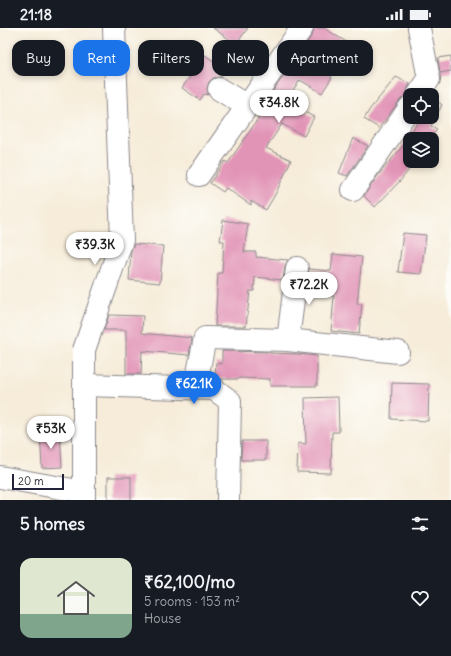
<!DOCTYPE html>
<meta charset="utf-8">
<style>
body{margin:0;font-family:Delius,sans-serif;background:#242831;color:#f1f3f6;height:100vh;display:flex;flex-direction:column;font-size:15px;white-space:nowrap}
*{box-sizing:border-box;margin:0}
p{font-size:13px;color:#9ea1a6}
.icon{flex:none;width:22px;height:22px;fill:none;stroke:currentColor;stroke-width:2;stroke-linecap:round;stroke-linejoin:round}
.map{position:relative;height:472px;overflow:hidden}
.details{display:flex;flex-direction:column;background:#171b24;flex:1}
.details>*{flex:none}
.hud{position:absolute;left:12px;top:12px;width:427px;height:36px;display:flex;gap:8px}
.fabs{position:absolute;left:403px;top:60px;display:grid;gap:8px}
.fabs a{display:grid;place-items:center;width:36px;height:36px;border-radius:8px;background:#171b24;box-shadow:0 2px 6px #0003;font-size:20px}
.scale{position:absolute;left:12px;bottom:10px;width:52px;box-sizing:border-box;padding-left:4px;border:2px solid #22223b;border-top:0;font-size:11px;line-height:14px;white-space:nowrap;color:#22223b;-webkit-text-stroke:3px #fdfcf7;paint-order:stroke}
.price{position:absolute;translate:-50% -34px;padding:0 9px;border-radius:14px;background:#fff;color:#222;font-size:13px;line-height:26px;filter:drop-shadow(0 1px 2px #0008)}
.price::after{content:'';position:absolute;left:50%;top:24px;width:12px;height:9px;margin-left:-6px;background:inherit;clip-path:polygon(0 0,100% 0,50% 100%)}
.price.selected{background:#1a73e8;color:#fff}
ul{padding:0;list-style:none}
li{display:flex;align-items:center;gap:12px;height:100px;padding:0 20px}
li span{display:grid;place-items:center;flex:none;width:112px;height:80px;border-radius:12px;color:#555}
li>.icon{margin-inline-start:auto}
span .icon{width:48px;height:48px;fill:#fffc;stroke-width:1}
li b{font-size:17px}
h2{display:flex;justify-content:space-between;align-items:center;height:48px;padding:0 20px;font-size:17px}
.pill{padding:0 14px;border-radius:12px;background:#171b24;box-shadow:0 2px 6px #0003;font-size:14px;line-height:36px}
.pill.selected{background:#1a73e8;color:#fff}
.status{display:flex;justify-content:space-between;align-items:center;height:28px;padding:0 20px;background:#171b24;direction:ltr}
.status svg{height:11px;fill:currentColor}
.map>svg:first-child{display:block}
.building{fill:#e294b7}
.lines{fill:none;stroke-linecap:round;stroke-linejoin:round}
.minor-casing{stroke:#8c878a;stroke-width:24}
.minor{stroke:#fff;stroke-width:22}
</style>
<div class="status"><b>21:18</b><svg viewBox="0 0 49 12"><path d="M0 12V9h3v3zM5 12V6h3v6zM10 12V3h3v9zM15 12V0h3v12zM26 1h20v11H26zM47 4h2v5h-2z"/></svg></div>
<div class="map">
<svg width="451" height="472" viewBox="0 0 451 472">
<rect width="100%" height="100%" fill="#fdfcf7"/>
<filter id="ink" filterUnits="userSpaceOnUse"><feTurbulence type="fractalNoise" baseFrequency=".025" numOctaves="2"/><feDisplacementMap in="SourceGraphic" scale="8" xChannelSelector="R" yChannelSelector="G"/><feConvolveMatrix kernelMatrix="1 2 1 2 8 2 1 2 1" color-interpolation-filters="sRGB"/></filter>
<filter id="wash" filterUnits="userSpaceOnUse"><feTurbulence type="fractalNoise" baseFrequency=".012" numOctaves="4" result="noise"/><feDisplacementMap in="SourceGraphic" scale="16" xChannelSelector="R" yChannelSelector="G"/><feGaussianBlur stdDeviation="0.9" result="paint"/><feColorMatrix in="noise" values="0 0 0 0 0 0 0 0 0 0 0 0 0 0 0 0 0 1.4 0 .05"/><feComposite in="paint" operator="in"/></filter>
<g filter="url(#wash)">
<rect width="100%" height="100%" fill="#f6ecd9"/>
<g id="blocks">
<g class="building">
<path d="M213,0H248L236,16Z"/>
<path d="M314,0H324L348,15L327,46L332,49L322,65L300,52L285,74L314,89L304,108L282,96L266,120L291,132L276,165L266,182L251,173V177L226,160L223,164L210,155L225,133L228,135L262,85L259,83L312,7Z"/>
<path d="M205,27L222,39L218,45L222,47L221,49L213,50L209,54L207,60L208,67L204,66L200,72L182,60Z"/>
<path d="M451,28V43L440,45L438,30Z"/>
<path d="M396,49L410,56L408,60L406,67L400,72L379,100L364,91L370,81Z"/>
<path d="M432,69L442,77L431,98L437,101L431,111H410V133H416L400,153L375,179L364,168L376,150L401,120L421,89H432Z"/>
<path d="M353,110L368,118L347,148L339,145Z"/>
<path d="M223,192L248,196L244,224H256V229L288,232L285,238L283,252L255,249L254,263H250L246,298H215L218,245H222L224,213H220Z"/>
<path d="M403,205L426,207L421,246L398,244Z"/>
<path d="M134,216L163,218L160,255L129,252L131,223Z"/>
<path d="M333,226L362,229L357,276H362L359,306L331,303L334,268L306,266L309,241L331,243Z"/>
<path d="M109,287L143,288L142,305L192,310L189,327L142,323L141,346H126V302H104Z"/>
<path d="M222,323L270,324V325L298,326L317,328V358H270V351L239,350V351H221L215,349L216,335L222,336Z"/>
<path d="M392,355L429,356L428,393L391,391Z"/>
<path d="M338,369L339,404H332L331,445L297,444L298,415L306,416L305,370Z"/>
<path d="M60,403L62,439L42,440L40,404Z"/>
<path d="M242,413H266V432H241Z"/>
<rect x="108" y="449" width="23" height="23"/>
</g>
</g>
</g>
<g filter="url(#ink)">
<use href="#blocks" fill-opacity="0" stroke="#8c878a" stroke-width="1"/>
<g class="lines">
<g class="minor-casing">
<g id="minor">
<path d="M219,61L247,78"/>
<path d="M418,67L429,51L419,0"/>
<path d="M199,147L302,0"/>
<path d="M353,162L410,79"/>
<path d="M288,312L297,240"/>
<path d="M84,357L214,361L230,373L228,472"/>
<path d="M195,360L205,310L288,312L398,324"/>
<path d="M0,449L84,464"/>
<path d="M84,472V322L122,212L114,0"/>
</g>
</g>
<use href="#minor" class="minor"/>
</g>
</g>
</svg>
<div class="fabs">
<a><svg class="icon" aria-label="locate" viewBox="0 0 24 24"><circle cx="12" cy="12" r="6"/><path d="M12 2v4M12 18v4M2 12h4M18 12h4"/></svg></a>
<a><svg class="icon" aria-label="layers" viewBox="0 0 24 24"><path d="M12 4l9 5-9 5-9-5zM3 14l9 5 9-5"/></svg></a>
</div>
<div class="scale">20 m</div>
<b class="price" style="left:279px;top:96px">₹34.8K</b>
<b class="price" style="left:95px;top:238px">₹39.3K</b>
<b class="price" style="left:309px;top:278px">₹72.2K</b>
<b class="price selected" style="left:194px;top:377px">₹62.1K</b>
<b class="price" style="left:51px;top:422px">₹53K</b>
<div class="hud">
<a class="pill">Buy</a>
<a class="pill selected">Rent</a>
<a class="pill">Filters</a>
<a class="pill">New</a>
<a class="pill">Apartment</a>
</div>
</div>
<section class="details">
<h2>5 homes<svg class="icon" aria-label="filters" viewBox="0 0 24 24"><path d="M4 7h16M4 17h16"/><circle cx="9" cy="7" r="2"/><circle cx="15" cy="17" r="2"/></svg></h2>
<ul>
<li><span style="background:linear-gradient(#dfe7d0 70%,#7fa58c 0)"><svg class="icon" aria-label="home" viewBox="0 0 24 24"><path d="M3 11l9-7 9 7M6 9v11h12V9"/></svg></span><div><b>₹62,100/mo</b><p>5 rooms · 153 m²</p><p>House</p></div><svg class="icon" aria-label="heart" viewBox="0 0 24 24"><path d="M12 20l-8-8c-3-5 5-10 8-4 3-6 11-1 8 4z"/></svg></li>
</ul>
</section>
